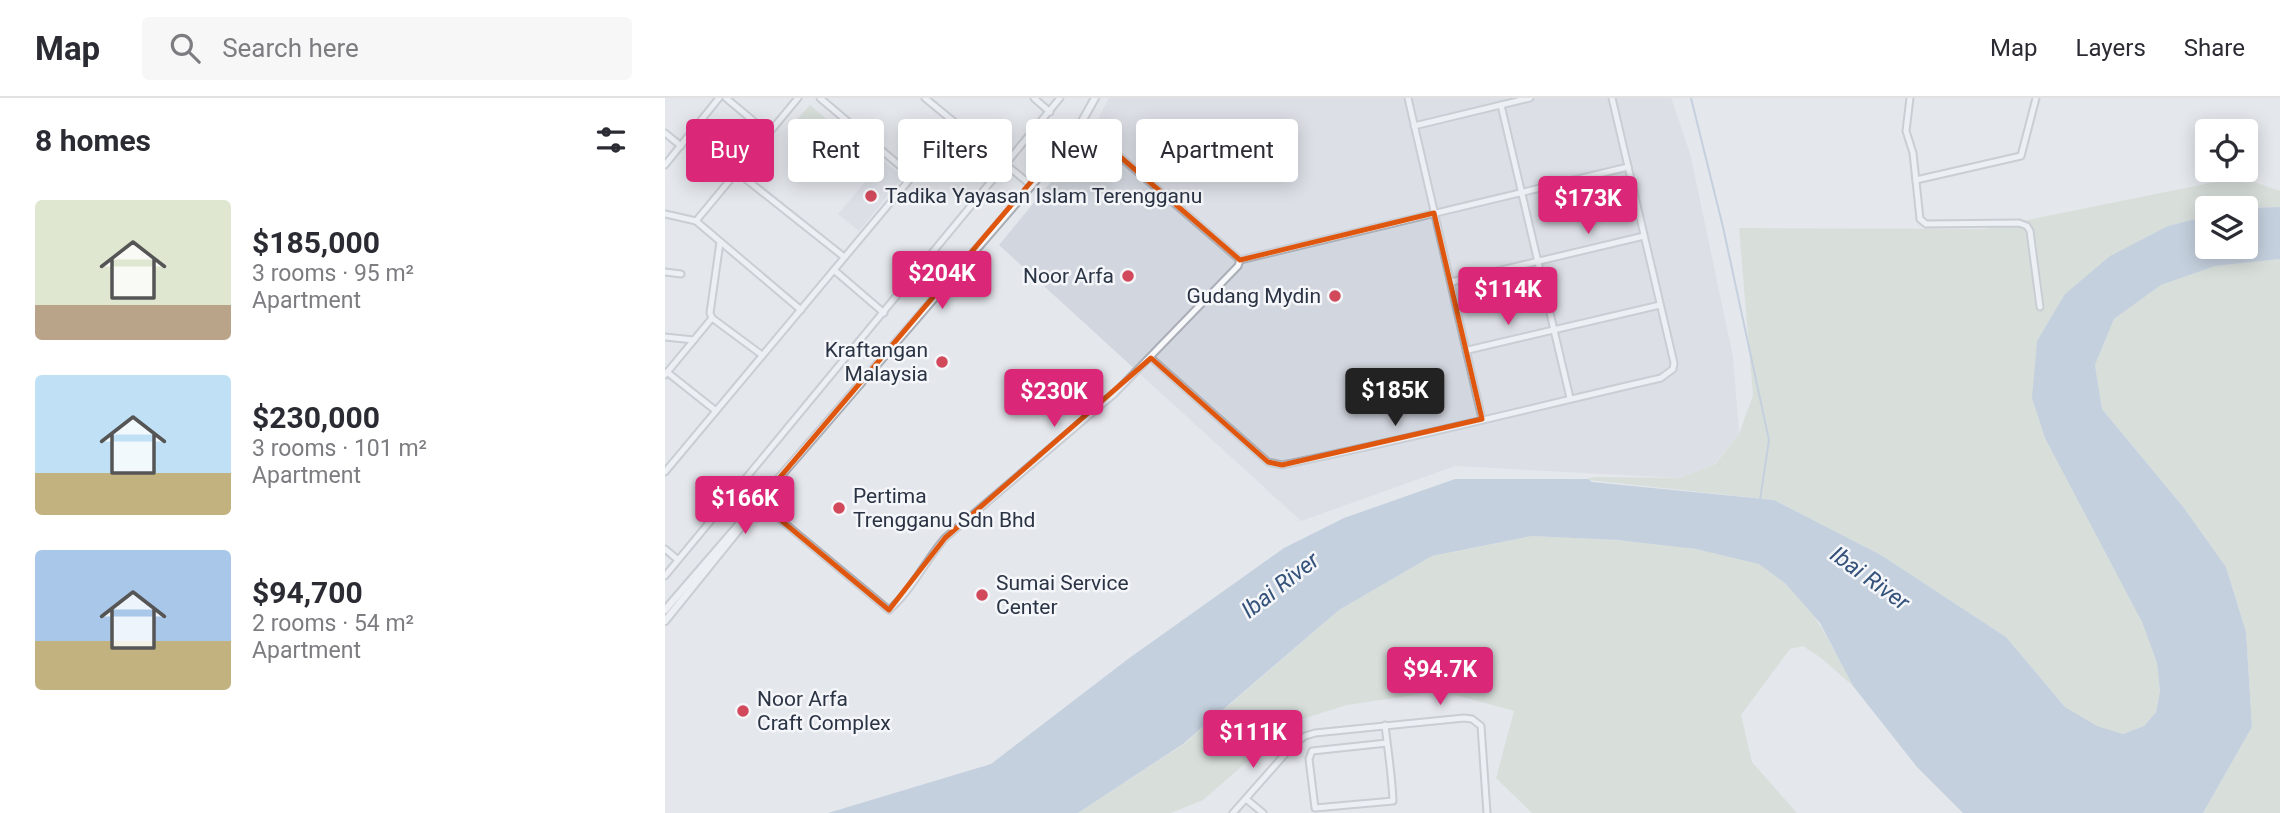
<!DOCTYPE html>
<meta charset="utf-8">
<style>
body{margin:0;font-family:Roboto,sans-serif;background:#f7f7f7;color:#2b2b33;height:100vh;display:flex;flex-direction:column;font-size:26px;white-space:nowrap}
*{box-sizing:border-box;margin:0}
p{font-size:23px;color:#7c7c81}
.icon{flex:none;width:38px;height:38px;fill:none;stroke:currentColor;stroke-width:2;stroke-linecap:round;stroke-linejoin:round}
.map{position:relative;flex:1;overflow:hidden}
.panel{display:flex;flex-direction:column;background:#fff;width:665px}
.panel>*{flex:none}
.hud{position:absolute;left:21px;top:21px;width:665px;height:63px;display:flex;gap:14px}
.fabs{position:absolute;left:1530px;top:21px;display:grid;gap:14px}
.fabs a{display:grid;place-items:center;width:63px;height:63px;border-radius:7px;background:#fff;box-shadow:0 4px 18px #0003;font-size:35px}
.price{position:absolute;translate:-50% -60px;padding:0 16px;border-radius:7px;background:#db2777;color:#fff;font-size:23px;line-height:46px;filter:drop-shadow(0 2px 4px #0008)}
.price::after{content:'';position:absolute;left:50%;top:42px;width:21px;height:16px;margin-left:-10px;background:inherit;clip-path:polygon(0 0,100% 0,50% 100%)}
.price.selected{background:#222;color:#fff}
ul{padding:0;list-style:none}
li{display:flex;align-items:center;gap:21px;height:175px;padding:0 35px}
li span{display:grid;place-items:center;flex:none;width:196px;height:140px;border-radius:7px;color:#555}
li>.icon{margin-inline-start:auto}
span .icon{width:84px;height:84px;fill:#fffc;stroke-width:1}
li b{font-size:30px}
h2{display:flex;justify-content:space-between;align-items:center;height:84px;padding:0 35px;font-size:30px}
.pill{padding:0 24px;border-radius:7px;background:#fff;box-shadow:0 4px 18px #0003;font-size:24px;line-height:63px}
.pill.selected{background:#db2777;color:#fff}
header{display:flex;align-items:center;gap:42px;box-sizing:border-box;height:98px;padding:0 35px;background:#fff;border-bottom:2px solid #e1e1e2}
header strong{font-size:33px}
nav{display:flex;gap:38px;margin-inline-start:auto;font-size:24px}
.search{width:490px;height:63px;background:#f7f7f7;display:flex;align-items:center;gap:18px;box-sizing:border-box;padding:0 24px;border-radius:7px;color:#7c7c81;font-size:26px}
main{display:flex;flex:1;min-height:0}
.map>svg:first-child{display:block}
.built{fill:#d2d6de}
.green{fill:#c9d6c5}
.water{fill:#9fb4cc}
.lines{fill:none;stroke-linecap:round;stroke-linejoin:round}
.stream{stroke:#9fb4cc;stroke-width:2}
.minor-casing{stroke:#a9aeb7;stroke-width:9}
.tertiary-casing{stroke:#a9aeb7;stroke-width:10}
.minor{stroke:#f7f8fa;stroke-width:5}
.tertiary{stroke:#f7f8fa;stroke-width:6}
.marked{fill:none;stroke:#df570f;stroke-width:5;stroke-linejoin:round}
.poi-dot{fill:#d1495b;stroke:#f4f6f9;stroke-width:2.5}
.labels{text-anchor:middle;stroke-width:5;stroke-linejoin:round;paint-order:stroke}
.poi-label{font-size:21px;fill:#2b3445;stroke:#f4f6f9;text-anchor:start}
.water-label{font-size:23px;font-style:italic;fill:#34527a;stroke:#f4f6f9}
</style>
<header>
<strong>Map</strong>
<div class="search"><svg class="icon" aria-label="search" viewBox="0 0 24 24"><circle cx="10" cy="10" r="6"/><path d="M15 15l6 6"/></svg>Search here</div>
<nav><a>Map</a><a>Layers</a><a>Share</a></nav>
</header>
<main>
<section class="panel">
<h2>8 homes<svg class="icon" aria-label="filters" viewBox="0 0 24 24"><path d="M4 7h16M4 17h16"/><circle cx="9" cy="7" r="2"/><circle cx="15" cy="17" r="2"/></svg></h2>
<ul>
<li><span style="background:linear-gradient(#dfe7d0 75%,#b9a48a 0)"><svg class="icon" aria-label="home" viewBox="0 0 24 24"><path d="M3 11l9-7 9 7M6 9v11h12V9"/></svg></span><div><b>$185,000</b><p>3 rooms · 95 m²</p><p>Apartment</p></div></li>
<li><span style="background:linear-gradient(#bfe0f5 70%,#c2b280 0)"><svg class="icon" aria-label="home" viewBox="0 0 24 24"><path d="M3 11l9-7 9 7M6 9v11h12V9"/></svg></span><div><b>$230,000</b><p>3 rooms · 101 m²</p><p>Apartment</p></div></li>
<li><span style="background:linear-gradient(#a9c7e8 65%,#c2b280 0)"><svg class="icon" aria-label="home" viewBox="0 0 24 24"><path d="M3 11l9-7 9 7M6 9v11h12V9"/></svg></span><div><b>$94,700</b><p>2 rooms · 54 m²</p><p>Apartment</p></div></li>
</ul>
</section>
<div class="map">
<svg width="1615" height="715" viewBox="0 0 1615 715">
<rect width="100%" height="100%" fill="#e4e7ec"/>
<g class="built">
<path d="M444,0H1006L1025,55L1068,259L1074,336L1049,366L1015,380L790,368L636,423L334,147L390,79L433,21Z"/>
<path d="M218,63L238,79L194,133L173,116Z"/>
</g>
<g class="green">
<path d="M145,7L180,37L161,58L126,28Z"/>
<path d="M1575,79L1615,93V109L1542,110V118L1503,128L1400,196L1477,524L1492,565L1495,593L1491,614L1479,628L1458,636L1432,629L1400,609L1341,539L1216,457L1109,402L923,382L924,380L930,379L1015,380L1050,366L1074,336L1088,297L1074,130L1318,131Z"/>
<path d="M1615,161V715H1538L1587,629L1581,534L1561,469L1519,410L1437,311L1430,267L1449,221L1496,187L1549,168Z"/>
<path d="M867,438C931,441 996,442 1059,457C1070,460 1085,461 1095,466C1140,489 1166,546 1188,588L1156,560L1138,548L1125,551L1076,617L1087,664L1132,715H867L831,680L849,613L776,593L682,607L628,624L538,702L506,715H413L519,646L674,512L767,458Z"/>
</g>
<path class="water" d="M1615,109V161L1550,168L1496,187L1449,221L1430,267L1437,311L1519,410L1561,469L1581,534L1587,629L1538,715H1298L1252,669L1188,588L1155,525L1121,486L1094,466L1031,451L952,442L867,438L767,458L674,512L518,646L413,715H163L326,666L463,561L619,450L679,420L790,381H923L927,384L1109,402L1216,457L1341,539L1400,609L1432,628L1458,636L1479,628L1491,614L1495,593L1492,565L1477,524L1380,340L1367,300L1372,243L1400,196L1445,158L1503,128L1542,118V149H1580V110Z"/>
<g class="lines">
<path class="stream" d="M1026,0L1058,129L1104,342L1095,402"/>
<g class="minor-casing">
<g id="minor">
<path d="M61,0L104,36"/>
<path d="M155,0L247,78"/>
<path d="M260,0L367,88"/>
<path d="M369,0L385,14"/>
<path d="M743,0L817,321"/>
<path d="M1245,0L1241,33L1248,55L1255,121L1261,126L1354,125L1362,128L1365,133L1375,209"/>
<path d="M836,7L905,300"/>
<path d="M416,25L575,162L963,69"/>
<path d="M749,28L865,0"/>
<path d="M0,35L16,48"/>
<path d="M0,67L54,0"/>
<path d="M72,74L179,159"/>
<path d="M1251,82L1356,58L1371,0"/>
<path d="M0,116L31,123L136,212"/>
<path d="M31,123L133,0"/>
<path d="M55,144L45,215L47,220L97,257"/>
<path d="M169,172L219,215"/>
<path d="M0,174L16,176"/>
<path d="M786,184L979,138"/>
<path d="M0,239L29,242"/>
<path d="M803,252L995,207"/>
<path d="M486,260L603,364L617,367C745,341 870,309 996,280L1008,271L1009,265L947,0"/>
<path d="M2,274L51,313"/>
<path d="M0,277L47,220"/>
<path d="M0,374L291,26"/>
<path d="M94,404L224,512C247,492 260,463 280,440L449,296L573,168L575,162"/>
<path d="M0,451L13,462"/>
<path d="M0,478L395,0"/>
<path d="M720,627C723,653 727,678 728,703L650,710L644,661L647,653L722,645"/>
<path d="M581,701L598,715"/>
<path d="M568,715L629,646L640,638L650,635L799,620L807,621L816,628L822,715"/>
</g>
</g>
<g class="tertiary-casing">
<g id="tertiary">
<path d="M0,512L372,81L416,25L430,0"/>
<path d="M0,523L92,409"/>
</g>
</g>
<use href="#minor" class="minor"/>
<use href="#tertiary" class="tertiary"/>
</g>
<path d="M0 0H1615V715H0ZM416,25L575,162L769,115L817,321L617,367L603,364L486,260L280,440L224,512L94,404Z" fill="#e4e7ec" fill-opacity=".55" fill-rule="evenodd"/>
<path class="marked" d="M416,25L575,162L769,115L817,321L617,367L603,364L486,260L280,440L224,512L94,404Z"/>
<g class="poi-dot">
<circle cx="206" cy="98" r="7"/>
<circle cx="463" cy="178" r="7"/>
<circle cx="670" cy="198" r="7"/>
<circle cx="277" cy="264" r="7"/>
<circle cx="174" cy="410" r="7"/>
<circle cx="317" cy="497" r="7"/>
<circle cx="78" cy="613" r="7"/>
</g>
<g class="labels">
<g class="poi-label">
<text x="220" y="105">Tadika Yayasan Islam Terengganu</text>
<text x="449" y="185" text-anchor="end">Noor Arfa</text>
<text x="656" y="205" text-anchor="end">Gudang Mydin</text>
<text x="263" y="259" text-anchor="end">Kraftangan<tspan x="263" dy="24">Malaysia</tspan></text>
<text x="188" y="405">Pertima<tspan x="188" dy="24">Trengganu Sdn Bhd</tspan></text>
<text x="331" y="492">Sumai Service<tspan x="331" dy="24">Center</tspan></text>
<text x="92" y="608">Noor Arfa<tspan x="92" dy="24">Craft Complex</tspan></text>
</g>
<g class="water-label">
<text transform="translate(1205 480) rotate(36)" y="8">Ibai River</text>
<text transform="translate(615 487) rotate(-38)" y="8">Ibai River</text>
</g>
</g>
</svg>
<div class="fabs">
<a><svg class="icon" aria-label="locate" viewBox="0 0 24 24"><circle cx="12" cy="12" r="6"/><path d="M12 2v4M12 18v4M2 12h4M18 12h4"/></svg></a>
<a><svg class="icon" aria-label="layers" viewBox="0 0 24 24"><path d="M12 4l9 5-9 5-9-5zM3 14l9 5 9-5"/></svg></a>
</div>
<b class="price" style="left:923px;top:138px">$173K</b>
<b class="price" style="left:277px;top:213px">$204K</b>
<b class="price" style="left:843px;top:229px">$114K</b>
<b class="price selected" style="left:730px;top:330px">$185K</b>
<b class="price" style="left:389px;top:331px">$230K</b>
<b class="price" style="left:80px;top:438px">$166K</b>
<b class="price" style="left:775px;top:609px">$94.7K</b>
<b class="price" style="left:588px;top:672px">$111K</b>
<div class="hud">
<a class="pill selected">Buy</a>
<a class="pill">Rent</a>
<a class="pill">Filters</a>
<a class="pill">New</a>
<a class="pill">Apartment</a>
</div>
</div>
</main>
